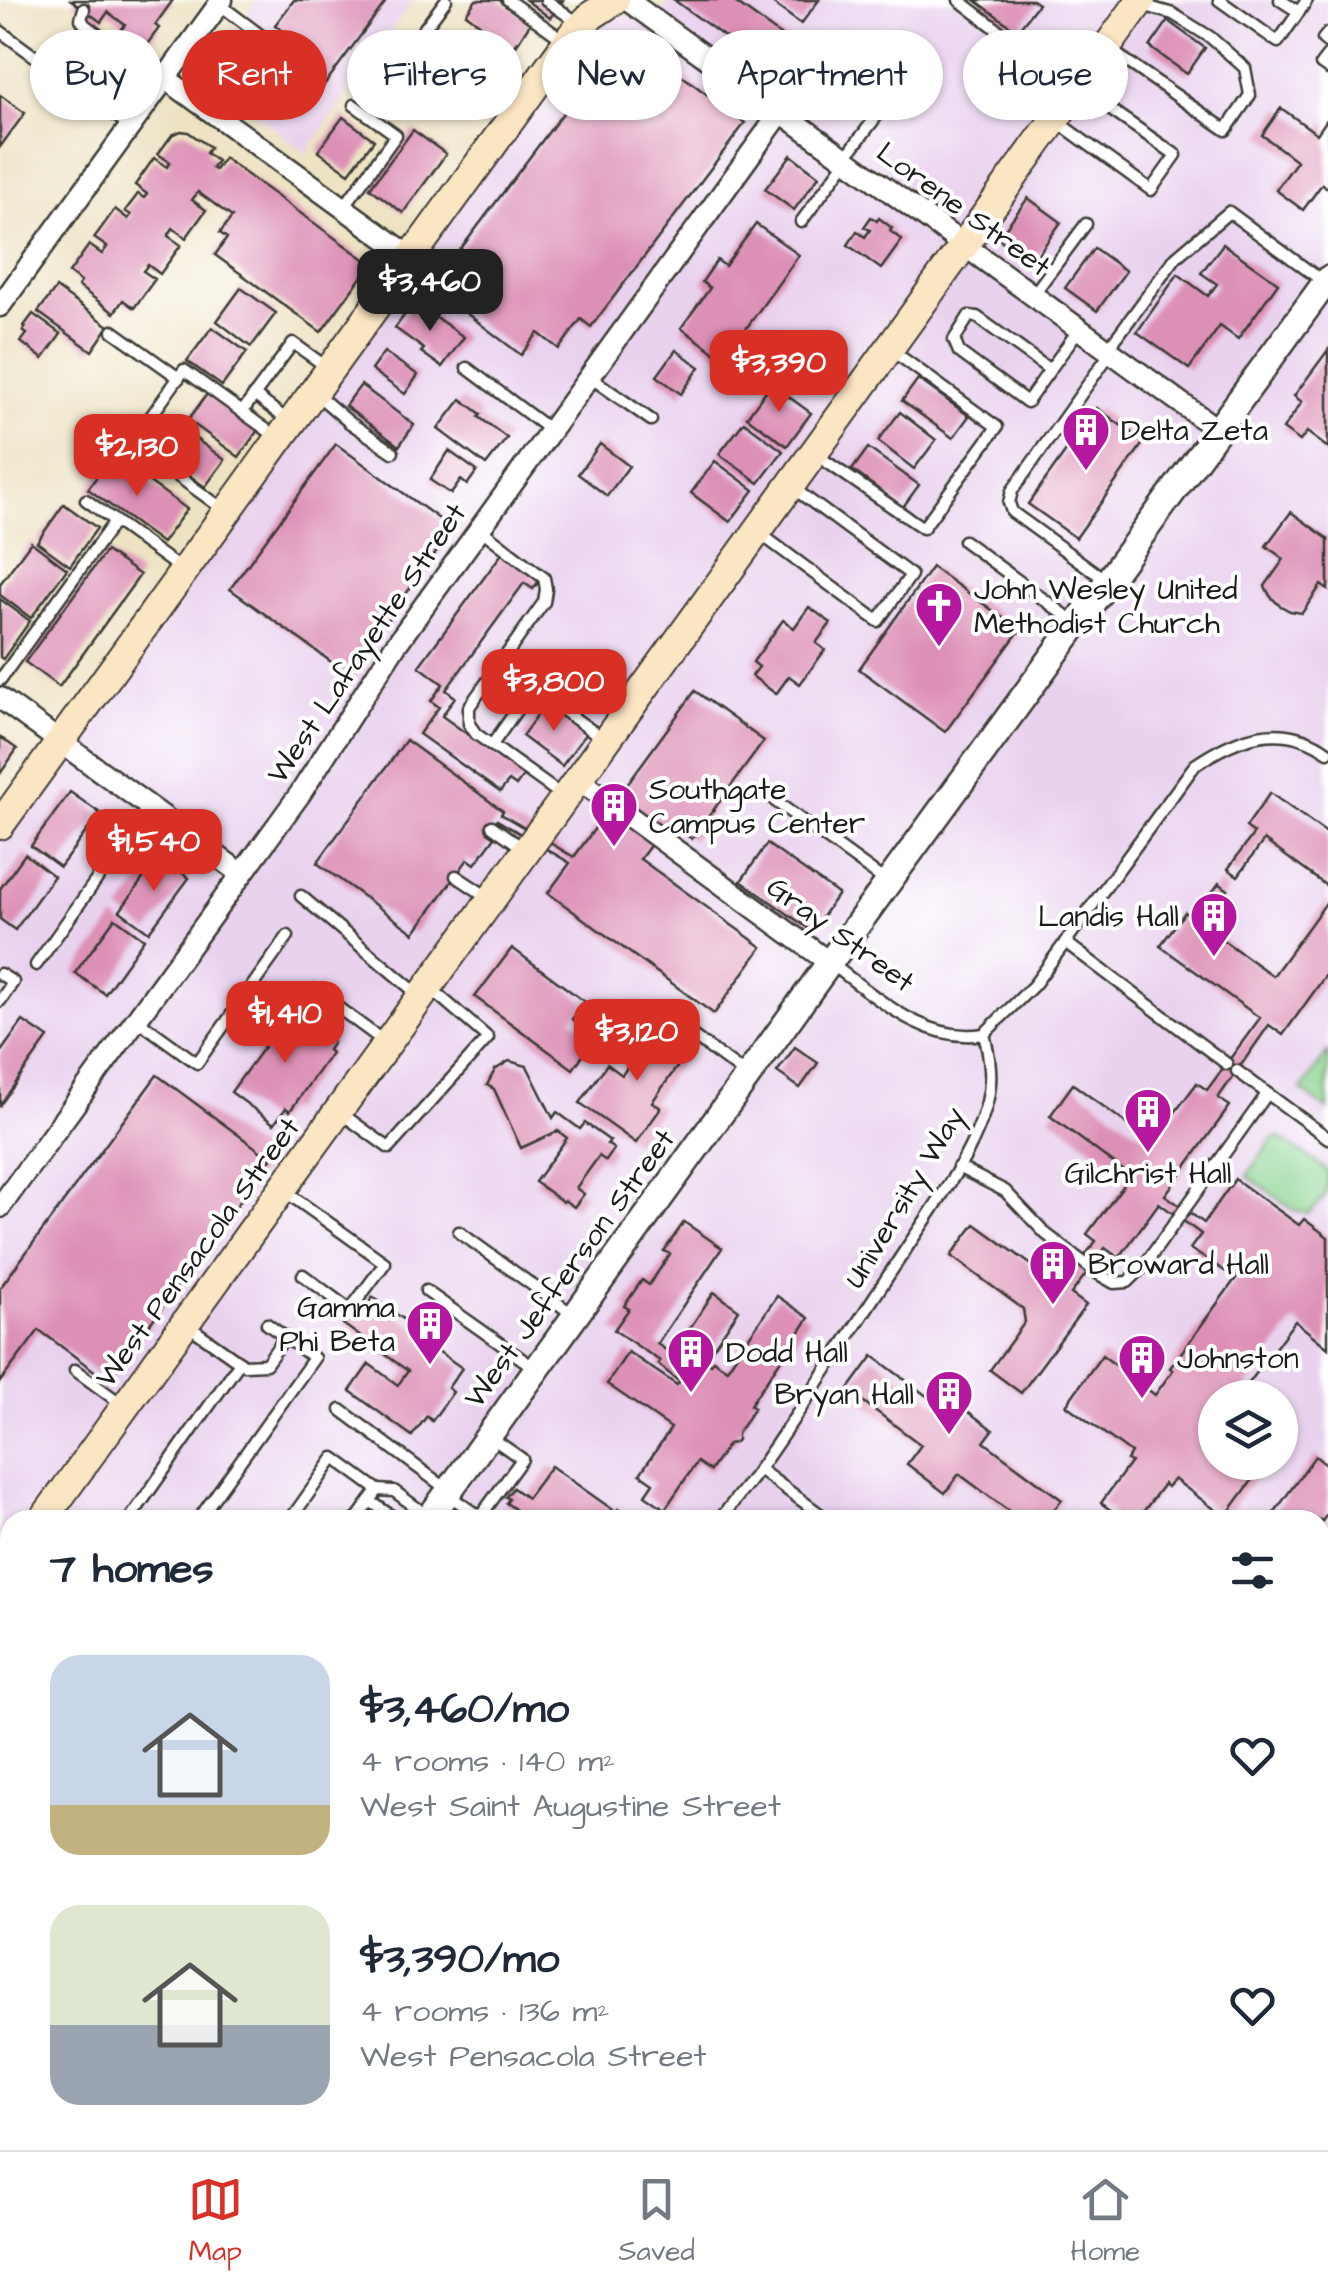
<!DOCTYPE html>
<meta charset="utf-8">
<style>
body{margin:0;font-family:"Architects Daughter",sans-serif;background:#f2f2f3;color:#1f2937;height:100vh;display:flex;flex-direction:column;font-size:38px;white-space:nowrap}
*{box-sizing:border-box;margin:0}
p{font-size:32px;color:#747a83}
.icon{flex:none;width:55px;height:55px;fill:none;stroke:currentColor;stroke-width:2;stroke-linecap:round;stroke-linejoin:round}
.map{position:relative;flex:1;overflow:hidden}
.panel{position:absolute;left:0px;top:1510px;width:1330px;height:640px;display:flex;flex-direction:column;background:#fff;border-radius:30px 30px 0 0;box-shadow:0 2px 8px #0004}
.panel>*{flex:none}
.top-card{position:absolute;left:30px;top:30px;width:1270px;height:90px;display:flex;gap:20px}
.tools{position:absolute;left:1198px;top:1380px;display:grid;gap:20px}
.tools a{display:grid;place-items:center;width:100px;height:100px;border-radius:50%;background:#fff;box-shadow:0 2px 8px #0004;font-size:50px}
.price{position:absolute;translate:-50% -85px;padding:0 22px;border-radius:20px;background:#d93025;color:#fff;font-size:32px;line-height:65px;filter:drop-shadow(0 2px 5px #0008)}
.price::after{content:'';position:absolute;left:50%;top:60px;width:30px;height:22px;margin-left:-15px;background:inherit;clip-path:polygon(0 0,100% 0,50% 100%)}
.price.current{background:#222;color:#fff}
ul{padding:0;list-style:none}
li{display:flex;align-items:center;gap:30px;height:250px;padding:0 50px}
li span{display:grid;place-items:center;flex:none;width:280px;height:200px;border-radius:30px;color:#555}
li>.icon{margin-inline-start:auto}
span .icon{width:120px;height:120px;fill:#fffc;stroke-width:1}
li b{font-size:42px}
h2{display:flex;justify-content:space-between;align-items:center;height:120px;padding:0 50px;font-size:42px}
.pill{padding:0 35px;border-radius:45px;background:#fff;box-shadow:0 2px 8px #0004;font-size:35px;line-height:90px}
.pill.current{background:#d93025;color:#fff}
.tabs{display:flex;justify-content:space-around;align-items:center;height:140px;border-top:2px solid #e0e1e3;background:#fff;font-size:28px;color:#747a83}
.tabs a{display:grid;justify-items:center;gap:5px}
.tabs .current{color:#d93025}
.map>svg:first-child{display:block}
.built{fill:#e9d2ee;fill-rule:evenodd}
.green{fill:#8bd490;stroke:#547856;stroke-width:2.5}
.building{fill:#dd90b6}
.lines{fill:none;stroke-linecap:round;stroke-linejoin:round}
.service-casing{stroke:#3b3a35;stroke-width:15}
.minor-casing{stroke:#3b3a35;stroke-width:25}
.tertiary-casing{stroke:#3b3a35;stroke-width:30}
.secondary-casing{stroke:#3b3a35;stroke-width:32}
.service{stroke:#fff;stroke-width:10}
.minor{stroke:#fff;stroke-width:20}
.tertiary{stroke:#fff;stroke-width:25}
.secondary{stroke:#fbe6c4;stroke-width:28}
.labels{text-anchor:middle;stroke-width:8;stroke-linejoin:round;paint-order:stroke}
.street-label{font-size:30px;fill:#1c1c1c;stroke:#fff}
.poi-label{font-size:30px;fill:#1c1c1c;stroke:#fff;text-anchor:start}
</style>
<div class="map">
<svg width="1328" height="2150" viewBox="0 0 1328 2150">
<rect width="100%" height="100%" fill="#fff"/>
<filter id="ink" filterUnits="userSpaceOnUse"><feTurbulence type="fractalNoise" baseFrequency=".01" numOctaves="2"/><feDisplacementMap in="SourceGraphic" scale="20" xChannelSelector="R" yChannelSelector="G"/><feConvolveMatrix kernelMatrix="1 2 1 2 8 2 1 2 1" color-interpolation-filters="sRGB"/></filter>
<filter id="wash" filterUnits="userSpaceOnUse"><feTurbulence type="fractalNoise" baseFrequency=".0048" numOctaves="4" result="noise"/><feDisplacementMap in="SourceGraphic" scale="40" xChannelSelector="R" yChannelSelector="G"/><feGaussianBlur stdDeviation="2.25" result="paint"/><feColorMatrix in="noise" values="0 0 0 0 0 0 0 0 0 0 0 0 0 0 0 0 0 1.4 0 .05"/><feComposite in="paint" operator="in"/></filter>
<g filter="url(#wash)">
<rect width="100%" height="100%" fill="#ede2c2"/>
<g class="built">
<path d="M257,0H413L306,153L204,75Z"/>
<path d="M672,0H1328V2150H0V825L572,35L614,17L664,10ZM1215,1398H1280V1462H1215ZM10,1520H1320V2140H10Z"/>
</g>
<g class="green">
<path d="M1328,1052V1110L1301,1090Z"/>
<path d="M1279,1137L1328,1171C1328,1195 1327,1198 1308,1214L1295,1211L1247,1176L1272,1140Z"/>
</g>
<g id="blocks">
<g class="building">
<path d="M71,0H173L155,25L159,28L145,47L121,30L125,25L108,12L101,22Z"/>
<path d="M294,0H387L307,108L272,81L300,43L275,25Z"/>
<path d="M476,0H500L531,22L517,44L516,42L512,48L466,14Z"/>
<path d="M526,0H563L550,18Z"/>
<path d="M674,0H732L790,42L770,70Z"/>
<path d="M768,0H819L801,24Z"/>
<path d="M975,0H1032L1038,4L1017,31Z"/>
<path d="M1168,21L1205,48L1187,74L1150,47Z"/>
<path d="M624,32L745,123L591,327L581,319L559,349L538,333L521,355L432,287Z"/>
<path d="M473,34L519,67L500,92L454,59Z"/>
<path d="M442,75L469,96L451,119L424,99Z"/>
<path d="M0,95L25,113L0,147Z"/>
<path d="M1281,108L1317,134L1328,118V186L1326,188L1322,184L1303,210L1276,190L1297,161L1262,135Z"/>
<path d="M343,117L374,140L349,173L318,151Z"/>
<path d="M413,130L446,154L403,213L370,188Z"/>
<path d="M181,131L188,132L210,147L206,153L217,161L212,168L215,170L224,158L371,264L321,332L215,255L227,238L220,233L232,217L198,192L192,200L206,210L186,238L173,228L168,236L181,245L160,274L148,265L143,271L155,279L134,308L123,300L114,313L78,286L81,282L69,273L89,245L102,254L107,247L94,238L115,209L128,219L131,215L125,211L138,194L144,198L147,194L135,185L154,158L167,167L170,162L158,154L172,135Z"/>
<path d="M791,155L819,176L794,210L765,189Z"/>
<path d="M1028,198L1061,222L1032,263L998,238Z"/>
<path d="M871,217L877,221L879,218L892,228L890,231L902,240L881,269L848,245L857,231L865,237L870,230L864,227Z"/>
<path d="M756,224L799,255L724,359L681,328L710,288L702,282L717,260L725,266Z"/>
<path d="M1223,244L1278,283L1238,339L1220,326L1189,369L1137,332L1178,274L1208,296L1217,284L1201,273Z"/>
<path d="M1094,248L1126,271L1097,311L1065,288Z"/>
<path d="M56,288L109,326L92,351L38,312Z"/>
<path d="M241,288L276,313L251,347L217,321Z"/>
<path d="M414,302L464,337L442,367L421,352L424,349L395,328Z"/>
<path d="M33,314L61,334L43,359L21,342L27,334L23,331L26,327L24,326Z"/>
<path d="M212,327L247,352L222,386L187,361Z"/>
<path d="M676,350L700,367L681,394L657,376Z"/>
<path d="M1328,350V448L1307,432L1300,441L1283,429L1302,402L1294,396Z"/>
<path d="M384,352L418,375L405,394L371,370Z"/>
<path d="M918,379L969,416L953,438L902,401Z"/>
<path d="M771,384L811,413L787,446L747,417Z"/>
<path d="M361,385L414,425L399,446L345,406Z"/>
<path d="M207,394L258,430L239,457L188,420Z"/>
<path d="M461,399L481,414L479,417L507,438L486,465L438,429Z"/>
<path d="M1097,408L1144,442L1076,538L1028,504Z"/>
<path d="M900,412L936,440L914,469L878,441Z"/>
<path d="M744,422L783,451L759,483L719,454Z"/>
<path d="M174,423L225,460L205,487L155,450Z"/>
<path d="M336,444L453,529L348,674L230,589Z"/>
<path d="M600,444L629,466L607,496L578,474Z"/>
<path d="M868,448L919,485L903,507L852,470Z"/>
<path d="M449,451L477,471L467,485L461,480L451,494L430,480Z"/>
<path d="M112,455L187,509L162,543L88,489Z"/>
<path d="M715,461L754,490L730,522L691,493Z"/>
<path d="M64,504L97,528L70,566L37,542Z"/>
<path d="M1291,512L1328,539V590L1321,585L1302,613L1290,611L1279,605L1270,596L1265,586L1284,559L1266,546Z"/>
<path d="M31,542L67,569L31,618L0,595V584Z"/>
<path d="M106,551L140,575L59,687L25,662Z"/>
<path d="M503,552L532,573L530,575L539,581L533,589L524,583L446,690L455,697L442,716L524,775L516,786L509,781L500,792L419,734L439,707L431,701L443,684L419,666Z"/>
<path d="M932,567L1020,630L945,732L859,669Z"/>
<path d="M0,599L30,621L3,659L0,657Z"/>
<path d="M809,607L831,623L816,643L825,650L800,684L789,676L776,694L752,676L759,667L753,662L783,620L794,628Z"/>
<path d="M695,691L764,741L692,839L668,822L640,859L762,947L714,1014L548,893L570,863L497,820L488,832L495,837L475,864L468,859L414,933L317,863L406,740L503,811L501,814L574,857Z"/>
<path d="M546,703L586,733L562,766L522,736Z"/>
<path d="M0,737L17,749L0,774Z"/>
<path d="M70,792L100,813L60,867L31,846Z"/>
<path d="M1270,793L1328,834V887L1264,840L1238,876L1228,869L1254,833L1246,827Z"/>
<path d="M767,844L838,894L812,931L741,881Z"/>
<path d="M25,854L54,876L15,930L0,919V889Z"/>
<path d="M159,856L189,878L149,932L120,911Z"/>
<path d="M1219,883L1228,890L1202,925L1273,976L1328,900V972L1283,1035L1269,1025L1218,1098L1230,1106L1165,1195L1204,1223L1235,1179L1299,1225L1304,1219L1328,1237V1348L1295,1321L1238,1398H1215V1422L1205,1436L1215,1443V1462H1241L1257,1474L1225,1517L1174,1479L1167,1487L1164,1484L1137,1520H1107L1113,1512L1101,1503L1131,1462L1127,1460L1131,1453L1066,1405L1102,1355L1155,1395L1173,1370L1170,1368L1236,1278L1190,1249L1201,1234L1159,1203L1119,1258L1105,1248L1071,1294L1086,1305L1021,1393L990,1370L1025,1322L1023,1309L951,1256L975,1224L1062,1287L1096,1241L1087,1234L1126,1182L1124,1171L1050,1116L1073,1084L1146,1138L1158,1135L1197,1083L1207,1090L1260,1018L1160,946L1185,912L1193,918Z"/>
<path d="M115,918L144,939L105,994L75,973Z"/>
<path d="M512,948L585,1002L572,1019L596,1037L573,1069L475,997Z"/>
<path d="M299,1003L322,1020L315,1029L333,1042L328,1050L331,1053L290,1111L286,1108L274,1124L231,1092L284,1019L286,1021Z"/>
<path d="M23,1021L48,1038L0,1105V1053Z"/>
<path d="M659,1022L692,1046L652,1102L661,1108L636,1143L580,1103L607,1064L622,1075Z"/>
<path d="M795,1047L818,1063L800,1088L777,1072Z"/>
<path d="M509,1061L527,1066L553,1118L557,1112L580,1129L585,1123L610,1141L607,1144L614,1149L606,1161L599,1156L576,1188L584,1194L574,1207L564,1200L563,1202L535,1182L567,1138L558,1131L521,1148L494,1089L487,1085L495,1070Z"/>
<path d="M157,1075L271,1159L108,1381L39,1330L0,1382V1288Z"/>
<path d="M684,1222L722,1248L657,1344L689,1366L697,1355L680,1343L714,1292L739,1310L705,1360L711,1364L713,1360L727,1369L777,1296L809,1318L750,1405L754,1408L737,1434V1440L734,1443L728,1444L710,1471L697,1462L665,1509L645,1495L653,1483L640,1474L671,1428L607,1384L628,1352L677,1385L684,1375L682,1373L677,1380L658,1364L660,1361L614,1330L629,1309L624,1306L642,1280L649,1285L670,1254L664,1251Z"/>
<path d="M373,1297L421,1332L418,1337L462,1368L448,1388L453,1392L432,1421L427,1416L412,1436L350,1391L369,1364L398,1385L408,1371L343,1324L357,1305L364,1310Z"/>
<path d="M873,1356L951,1414L958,1404L993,1430L984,1442L1062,1500L1051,1513L1061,1520H1021L959,1474L945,1493L907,1464L921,1445L848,1390Z"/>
<path d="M1315,1456L1328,1466V1513L1320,1524V1520H1269Z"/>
<path d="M551,1466L616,1512L618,1509L632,1520H507L515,1509L506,1503L509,1499L506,1497L513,1488L527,1498Z"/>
<path d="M1320,1692L1328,1698V1746L1320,1741Z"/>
<path d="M0,1802L10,1809V1886L0,1879L8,1865L0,1859Z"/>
<path d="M1320,2132L1328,2137V2150H1304L1312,2140H1320Z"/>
<path d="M82,2140H97L111,2150H74Z"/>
<path d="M329,2140H373L366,2150H343Z"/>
<path d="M665,2140H738L731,2150H658Z"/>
<path d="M743,2140H768L781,2150H736Z"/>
<path d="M997,2140H1091L1099,2146L1103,2140H1265L1257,2150H1011Z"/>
</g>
</g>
</g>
<g filter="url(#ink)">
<use href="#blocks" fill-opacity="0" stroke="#3b3a35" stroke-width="2.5"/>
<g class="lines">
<g class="service-casing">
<g id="service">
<path d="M446,0L418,37L517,110"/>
<path d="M508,0L566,42"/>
<path d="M546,0L578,23"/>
<path d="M959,0L1075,89"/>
<path d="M1219,0L1278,42L1307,0"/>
<path d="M1280,0L1299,12"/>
<path d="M219,4L267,40L235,84"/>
<path d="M84,9L81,19L85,25L162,82"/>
<path d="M0,31L130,126"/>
<path d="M1328,33L1323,39L1328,43"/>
<path d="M1109,49L1226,130L1250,95L1245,68L1210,37L1173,14L1139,4"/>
<path d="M1328,55L1321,64L1328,69"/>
<path d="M1055,120L1151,190L1176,155L1108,108"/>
<path d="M845,158L879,113"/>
<path d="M344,207L396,135L354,105"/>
<path d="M801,222L847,160"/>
<path d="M1033,295L1086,224"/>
<path d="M113,331L179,378"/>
<path d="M1108,349L1176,257L1229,212L1325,283"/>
<path d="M467,368L550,430"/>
<path d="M1050,370L977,317L969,316L954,340L959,352L1027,402L1079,329"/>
<path d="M590,377L651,420"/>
<path d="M314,392L349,422L393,452"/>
<path d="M254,395L290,422"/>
<path d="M242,412L293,343L328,368"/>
<path d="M815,454L923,528L997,427L890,349"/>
<path d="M86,500L182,570"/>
<path d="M223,509L132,443L184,370L278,438"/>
<path d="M480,529L544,578L546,589L544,602L469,707V724L476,734L564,797"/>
<path d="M758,532L878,621L911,575L793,488"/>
<path d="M964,541L1076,623"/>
<path d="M1107,581L1012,512L1009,503L1012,491L1111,352"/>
<path d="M0,680L115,521"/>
<path d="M492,745L532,688L605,740"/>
<path d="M775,801L888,883"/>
<path d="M492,826L524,849"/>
<path d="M456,876L480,892L484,900"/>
<path d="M301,896L420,996"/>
<path d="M1065,942L1227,1064"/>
<path d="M830,963C876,996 924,1044 984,1034"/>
<path d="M36,965L148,807"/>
<path d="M0,974L13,982L0,1001"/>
<path d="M314,990L386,1043"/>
<path d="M136,1019L197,1063L288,936"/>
<path d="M984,1034L1034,985L1195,765C1236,737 1282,719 1328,752"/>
<path d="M693,1036L748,1076"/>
<path d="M1237,1071L1328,1138"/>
<path d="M338,1111L389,1148L488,1038L429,987"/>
<path d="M958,1167L1005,1191L1046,1234L1100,1275L1114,1283L1128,1282L1143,1267L1267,1094"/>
<path d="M283,1190L385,1263L350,1310L303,1275"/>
<path d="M459,1232L575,1316"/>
<path d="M426,1291L536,1369"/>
<path d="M187,1325L244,1365L266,1364L285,1337"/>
<path d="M75,1370L124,1406"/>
<path d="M341,1410L448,1490"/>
<path d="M759,1469L828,1520"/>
<path d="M447,1494L480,1517L522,1459L489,1436"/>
<path d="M370,1501L397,1520"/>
<path d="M129,1520L240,1362"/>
<path d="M198,1520L314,1358L267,1324"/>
<path d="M290,1520L334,1458L378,1490L394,1491L429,1517"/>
<path d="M356,1520L378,1490"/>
<path d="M720,1520C733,1501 749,1484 762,1465C812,1394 858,1321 906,1249C935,1205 974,1154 987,1102C993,1079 990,1058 984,1034"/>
<path d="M0,1770L10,1777"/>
<path d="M1320,1889L1328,1895"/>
<path d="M0,1973L10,1980"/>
<path d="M1320,2026L1328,2032"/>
<path d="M1320,2089L1328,2085"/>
<path d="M114,2140L128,2150"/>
<path d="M180,2140L189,2147L195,2140"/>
<path d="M427,2140L441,2150"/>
<path d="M33,2150L40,2140"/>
<path d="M529,2150L537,2140"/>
<path d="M608,2150L615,2140"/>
</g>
</g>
<g class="minor-casing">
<g id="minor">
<path d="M627,0L1218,430"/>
<path d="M165,78L411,257"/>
<path d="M0,306L222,0"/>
<path d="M0,698L242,874"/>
<path d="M578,779L830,963"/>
<path d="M0,1207L300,794L395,646L781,112"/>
</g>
</g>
<g class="tertiary-casing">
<g id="tertiary">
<path d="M428,1520L820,976L1328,279"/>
<path d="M0,2111L10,2097"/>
<path d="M834,2140L848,2150"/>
<path d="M447,2150L454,2140"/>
</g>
</g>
<g class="secondary-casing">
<g id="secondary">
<path d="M0,825L572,35L592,15L615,0"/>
<path d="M43,1520L1141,0"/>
<path d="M0,1579L10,1565"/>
</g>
</g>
<use href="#service" class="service"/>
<use href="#minor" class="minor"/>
<use href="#tertiary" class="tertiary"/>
<use href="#secondary" class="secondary"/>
</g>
</g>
<defs>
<g id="building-pin" transform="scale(2.5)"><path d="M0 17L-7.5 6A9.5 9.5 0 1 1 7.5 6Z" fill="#b5179e" stroke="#fff"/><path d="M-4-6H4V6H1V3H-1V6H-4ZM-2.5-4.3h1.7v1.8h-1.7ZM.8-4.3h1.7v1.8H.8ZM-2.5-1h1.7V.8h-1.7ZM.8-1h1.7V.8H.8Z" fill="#fff"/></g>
<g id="church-pin" transform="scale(2.5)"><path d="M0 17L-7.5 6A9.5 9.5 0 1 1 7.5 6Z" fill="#b5179e" stroke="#fff"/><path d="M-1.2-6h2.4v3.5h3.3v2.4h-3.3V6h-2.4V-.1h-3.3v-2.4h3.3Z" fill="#fff"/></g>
</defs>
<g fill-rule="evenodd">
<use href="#building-pin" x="1086" y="430"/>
<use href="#church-pin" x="939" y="606"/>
<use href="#building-pin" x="614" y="806"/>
<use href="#building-pin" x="1214" y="916"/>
<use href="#building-pin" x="1148" y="1112"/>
<use href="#building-pin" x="1053" y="1264"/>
<use href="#building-pin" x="430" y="1324"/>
<use href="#building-pin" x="691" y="1352"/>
<use href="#building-pin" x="1142" y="1358"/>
<use href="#building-pin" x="949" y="1394"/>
</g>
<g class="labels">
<g class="street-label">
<text transform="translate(964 209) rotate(36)" y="10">Lorene Street</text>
<text transform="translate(366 643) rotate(-56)" y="10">West Lafayette Street</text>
<text transform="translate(841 934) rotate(36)" y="10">Gray Street</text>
<text transform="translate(904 1197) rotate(-59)" y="10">University Way</text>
<text transform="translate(197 1252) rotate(-54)" y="10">West Pensacola Street</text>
<text transform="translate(569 1268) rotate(-54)" y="10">West Jefferson Street</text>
</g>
<g class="poi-label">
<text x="1121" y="440">Delta Zeta</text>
<text x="974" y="599">John Wesley United<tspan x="974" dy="34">Methodist Church</tspan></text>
<text x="649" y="799">Southgate<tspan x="649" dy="34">Campus Center</tspan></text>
<text x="1179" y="926" text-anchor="end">Landis Hall</text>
<text x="1148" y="1183" text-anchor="middle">Gilchrist Hall</text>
<text x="1088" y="1274">Broward Hall</text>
<text x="395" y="1317" text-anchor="end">Gamma<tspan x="395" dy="34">Phi Beta</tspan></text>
<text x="726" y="1362">Dodd Hall</text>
<text x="1177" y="1368">Johnston</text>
<text x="914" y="1404" text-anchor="end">Bryan Hall</text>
</g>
</g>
</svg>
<div class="tools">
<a><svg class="icon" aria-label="layers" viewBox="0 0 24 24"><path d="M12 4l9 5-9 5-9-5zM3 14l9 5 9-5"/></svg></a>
</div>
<b class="price current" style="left:430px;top:334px">$3,460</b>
<b class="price" style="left:779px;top:415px">$3,390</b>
<b class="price" style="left:137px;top:499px">$2,130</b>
<b class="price" style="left:554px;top:734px">$3,800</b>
<b class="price" style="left:154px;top:894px">$1,540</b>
<b class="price" style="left:285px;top:1066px">$1,410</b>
<b class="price" style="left:637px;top:1084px">$3,120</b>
<div class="top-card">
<a class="pill">Buy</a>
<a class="pill current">Rent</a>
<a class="pill">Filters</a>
<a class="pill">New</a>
<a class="pill">Apartment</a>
<a class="pill">House</a>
</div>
<section class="panel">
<h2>7 homes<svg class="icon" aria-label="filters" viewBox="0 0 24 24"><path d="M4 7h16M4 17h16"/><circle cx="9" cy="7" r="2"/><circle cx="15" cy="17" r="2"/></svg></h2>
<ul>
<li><span style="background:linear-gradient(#c9d6e8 75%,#c2b280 0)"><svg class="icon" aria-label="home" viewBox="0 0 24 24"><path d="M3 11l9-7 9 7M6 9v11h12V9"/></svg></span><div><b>$3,460/mo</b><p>4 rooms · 140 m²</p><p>West Saint Augustine Street</p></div><svg class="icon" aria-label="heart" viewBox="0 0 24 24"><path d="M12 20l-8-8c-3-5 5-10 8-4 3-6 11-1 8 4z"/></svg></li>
<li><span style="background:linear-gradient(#dfe7d0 60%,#9aa5b1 0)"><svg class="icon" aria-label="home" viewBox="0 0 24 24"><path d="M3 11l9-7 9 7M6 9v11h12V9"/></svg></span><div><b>$3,390/mo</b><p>4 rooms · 136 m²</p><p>West Pensacola Street</p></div><svg class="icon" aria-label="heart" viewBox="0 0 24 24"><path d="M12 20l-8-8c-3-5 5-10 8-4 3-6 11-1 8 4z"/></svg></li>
</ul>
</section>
</div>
<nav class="tabs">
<a class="current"><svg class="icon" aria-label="map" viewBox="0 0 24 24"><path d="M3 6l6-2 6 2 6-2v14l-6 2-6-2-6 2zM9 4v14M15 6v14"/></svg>Map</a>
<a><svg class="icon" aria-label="saved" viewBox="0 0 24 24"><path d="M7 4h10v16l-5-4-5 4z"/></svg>Saved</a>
<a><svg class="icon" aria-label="home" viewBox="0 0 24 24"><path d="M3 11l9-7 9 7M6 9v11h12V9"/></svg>Home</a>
</nav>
